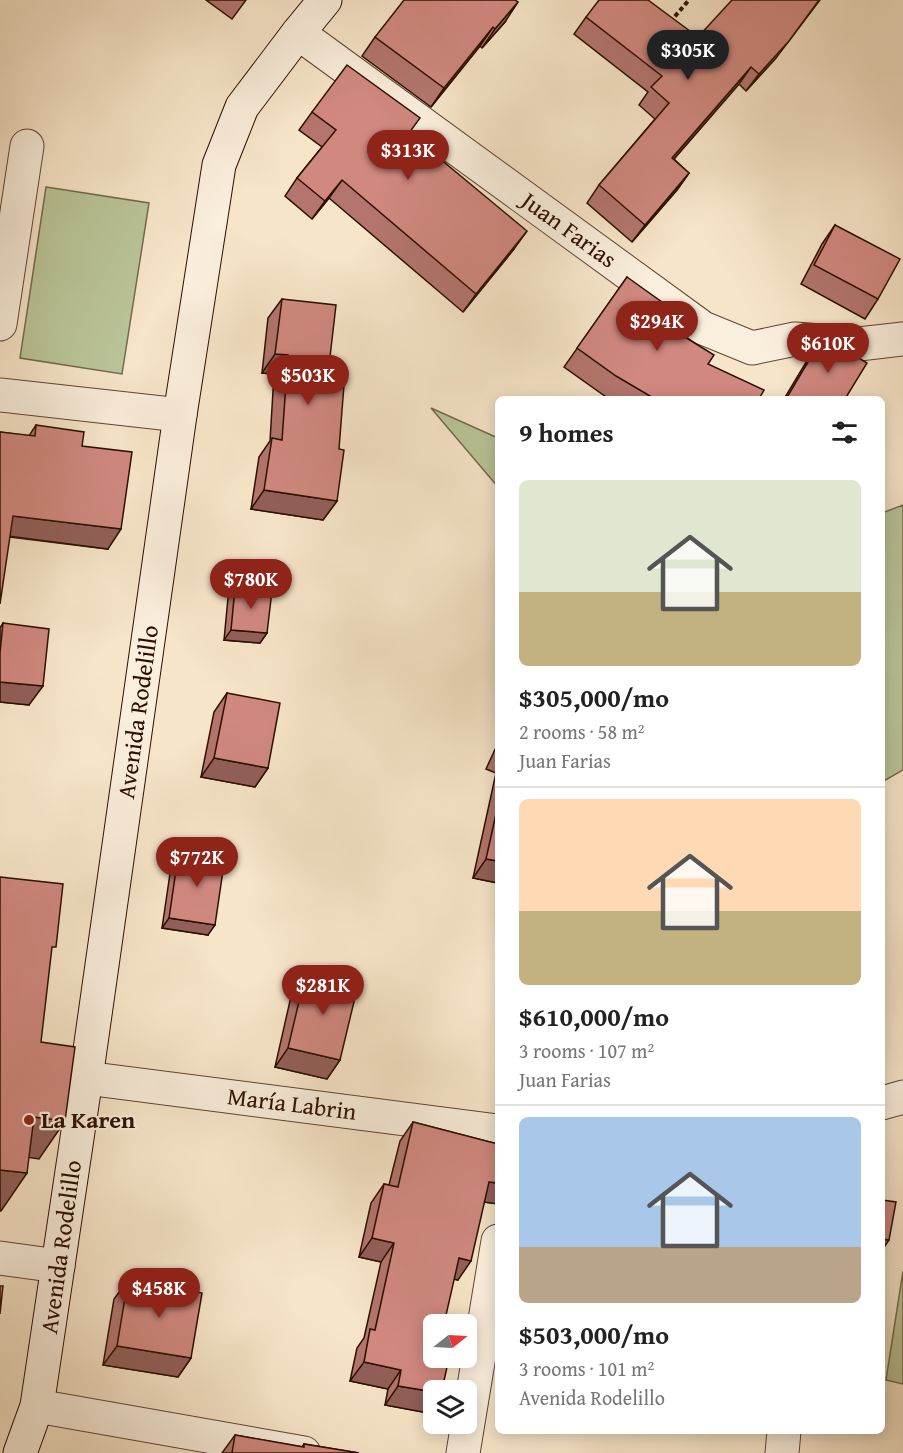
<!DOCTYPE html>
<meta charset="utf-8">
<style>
body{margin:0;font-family:"Gentium Book Plus",serif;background:#f6f6f6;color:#222;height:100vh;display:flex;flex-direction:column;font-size:22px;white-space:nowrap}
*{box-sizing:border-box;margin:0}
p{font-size:20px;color:#767676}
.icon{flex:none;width:33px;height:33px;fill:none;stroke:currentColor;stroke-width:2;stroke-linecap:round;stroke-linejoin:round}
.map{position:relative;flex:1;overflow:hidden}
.details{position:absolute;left:495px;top:396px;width:390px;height:1038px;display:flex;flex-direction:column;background:#fff;border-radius:9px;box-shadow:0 3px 15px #0003}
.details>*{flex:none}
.needle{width:39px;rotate:72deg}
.tools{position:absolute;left:423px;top:1314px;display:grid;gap:12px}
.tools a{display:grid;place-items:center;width:54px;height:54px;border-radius:9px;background:#fff;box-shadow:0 3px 15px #0003;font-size:30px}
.price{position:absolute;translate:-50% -51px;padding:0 14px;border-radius:21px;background:#8f2418;color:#fff;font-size:20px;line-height:39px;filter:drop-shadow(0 2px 3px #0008)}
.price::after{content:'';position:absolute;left:50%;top:36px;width:18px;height:14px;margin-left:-9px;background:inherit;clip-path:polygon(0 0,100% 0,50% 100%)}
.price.selected{background:#222;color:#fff}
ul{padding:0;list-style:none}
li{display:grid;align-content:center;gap:12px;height:318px;padding:0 24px}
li+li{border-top:2px solid #e0e0e0}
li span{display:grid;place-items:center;height:186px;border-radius:9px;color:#555}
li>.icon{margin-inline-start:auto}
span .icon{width:108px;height:108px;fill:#fffc;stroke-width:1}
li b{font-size:26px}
h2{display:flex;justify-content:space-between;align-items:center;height:72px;padding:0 24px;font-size:26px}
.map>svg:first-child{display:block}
.green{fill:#bac599;stroke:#736a4c;stroke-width:1.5}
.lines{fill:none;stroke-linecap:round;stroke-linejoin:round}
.street-casing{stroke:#5f4432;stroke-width:35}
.secondary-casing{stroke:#2c0f00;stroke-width:35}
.path{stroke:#2c0f00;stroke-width:4;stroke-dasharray:4.5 3;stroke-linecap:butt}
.street{stroke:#faeedc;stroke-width:33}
.secondary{stroke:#faeedc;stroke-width:33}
.wall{fill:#b3756d;stroke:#2c0f00;stroke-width:1.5}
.shaded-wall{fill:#925f59;stroke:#2c0f00;stroke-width:1.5}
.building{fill:#d0887f;stroke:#2c0f00;stroke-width:1.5}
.poi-dot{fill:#8f2418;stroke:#faeedc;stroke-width:2}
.labels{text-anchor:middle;stroke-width:4.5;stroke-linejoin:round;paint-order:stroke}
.street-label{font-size:24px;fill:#2c0f00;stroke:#faeedc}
.poi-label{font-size:24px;font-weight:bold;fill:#2c0f00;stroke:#faeedc;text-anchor:start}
</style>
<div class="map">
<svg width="903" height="1453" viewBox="0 0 903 1453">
<rect width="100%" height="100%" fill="#f7e5c9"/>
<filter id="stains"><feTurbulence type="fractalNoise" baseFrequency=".00333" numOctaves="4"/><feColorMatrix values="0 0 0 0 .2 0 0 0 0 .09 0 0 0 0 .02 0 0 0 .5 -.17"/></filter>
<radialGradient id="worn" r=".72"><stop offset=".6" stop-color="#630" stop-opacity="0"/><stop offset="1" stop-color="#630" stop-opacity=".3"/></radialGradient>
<g class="green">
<path d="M46,187L149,203L122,374L20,358Z"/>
<path d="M431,408L498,438V487Z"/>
<path d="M903,505V770L882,782V513Z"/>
<path d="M903,1271V1384L886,1380Z"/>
</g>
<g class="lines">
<g class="street-casing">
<g id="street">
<path d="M298,33L703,328L752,348L795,339L859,344L903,339"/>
<path d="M0,324L27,146"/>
<path d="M0,395L180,415"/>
<path d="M86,1078L498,1131"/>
<path d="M882,1103L903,1097"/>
<path d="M0,1258L58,1266"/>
<path d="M37,1406L304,1453"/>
<path d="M463,1453L498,1241"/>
<path d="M782,1453L784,1431"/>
</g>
</g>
<g class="secondary-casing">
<path id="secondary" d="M20,1453L37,1406L86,1078L180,415L219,165L242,107L298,33L325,0"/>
</g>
<path class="path" d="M670,22L689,0"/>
<use href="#street" class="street"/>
<use href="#secondary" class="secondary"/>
</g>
<g class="wall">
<path d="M206,0H246L232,19Z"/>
<path d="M586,17L698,37L776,58L746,91L739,84L674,159L689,173L677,190L632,242L587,203L599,185L655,119L639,105L648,92L574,34Z"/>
<path d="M505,22L482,48L480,46L431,107L362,56L375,37Z"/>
<path d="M312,112L410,133L514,249L463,312L329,198L312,219L285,196L297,178L322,147L299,130Z"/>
<path d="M835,225L878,299L865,319L801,284L822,244Z"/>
<path d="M627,277L656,319L708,364L759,399H609L564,367Z"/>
<path d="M282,299L327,383L339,449L337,501L323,520L251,509L259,457L270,441L274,374L262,373L268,318Z"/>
<path d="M821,340L845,399H784L808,359Z"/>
<path d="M36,425L82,446L108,549L10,537L0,432L29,436Z"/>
<path d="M235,588L267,633L260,643L224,640L228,598Z"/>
<path d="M3,623L29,705L0,702V628Z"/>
<path d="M227,693L268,768L255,787L201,777L214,712Z"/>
<path d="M498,743V883L473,878L496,773L486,769Z"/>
<path d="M179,850L208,935L162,928L172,860Z"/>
<path d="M306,972L340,1060L327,1079L275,1067L292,992Z"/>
<path d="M413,1122L498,1144V1204L484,1202L458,1280L454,1279L434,1324V1406L428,1413L385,1405L388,1389L350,1381L357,1348L364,1338L381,1262L359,1257L371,1203L384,1184L389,1185L400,1141Z"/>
<path d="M128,1280L191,1358L178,1377L103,1365L114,1299Z"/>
<path d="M235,1435L302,1447L304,1444L359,1453H222Z"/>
</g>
<g class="shaded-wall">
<path d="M819,0H820L776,58L746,91L759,74Z"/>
<path d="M518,2L505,22L482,48L495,29Z"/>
<path d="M493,27L480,46L431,107L444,88Z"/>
<path d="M751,67L739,84L660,175L672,158Z"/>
<path d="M689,173L677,190L632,242L645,225Z"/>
<path d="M342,180L329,198L312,219L325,201Z"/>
<path d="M527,231L514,249L463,312L476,294Z"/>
<path d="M275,354L288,355L274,374L262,373Z"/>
<path d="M264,490L337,501L323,520L251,509Z"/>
<path d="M13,516L121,529L108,549L0,535Z"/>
<path d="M231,630L267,633L260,643L224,640Z"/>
<path d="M0,682L43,686L29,705L0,702Z"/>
<path d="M214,758L268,768L255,787L201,777Z"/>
<path d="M486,859L498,861V883L473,878Z"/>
<path d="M169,918L215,925L208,935L162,928Z"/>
<path d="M288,1048L340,1060L327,1079L275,1067Z"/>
<path d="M34,1117L65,1121L39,1159L7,1154Z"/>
<path d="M0,1170L27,1173L1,1211H0Z"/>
<path d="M489,1182L498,1183V1204L476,1201Z"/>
<path d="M372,1238L394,1243L381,1262L359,1257Z"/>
<path d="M882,1239L889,1240L882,1250Z"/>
<path d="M459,1258L471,1261L458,1280L445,1277Z"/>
<path d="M117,1346L191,1358L178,1377L103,1365Z"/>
<path d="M364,1362L401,1370L388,1389L350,1381Z"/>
<path d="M398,1386L434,1392V1406L428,1413L385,1405Z"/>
</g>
<g class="building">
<path d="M404,0H515L518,2L495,29L493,27L444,88L375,37Z"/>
<path d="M599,0H648L698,37L732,0H819L789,41L759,74L751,67L672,158L689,173L645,225L599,185L669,103L651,87L662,76L586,17Z"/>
<path d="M347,65L420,118L409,133L527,231L476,294L342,180L325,201L297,178L336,130L312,112Z"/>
<path d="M835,225L900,259L878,299L814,265Z"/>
<path d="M627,277L666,305L656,319L714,355L708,364L764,390L759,399H655L616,376L577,348Z"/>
<path d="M282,299L336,305L327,383L344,385L339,449L344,450L337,501L264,490L272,438L282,440L288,355L275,354Z"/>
<path d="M821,340H830L867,363L845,399H786Z"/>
<path d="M36,425L84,432L82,446L132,452L121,529L13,516L0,604V432L35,436Z"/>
<path d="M235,588L272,591L267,633L231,630Z"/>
<path d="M3,623L49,629L43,686L0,682V653Z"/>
<path d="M227,693L280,703L268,768L214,758Z"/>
<path d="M498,805V861L486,859Z"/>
<path d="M179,850L225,857L215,925L169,918Z"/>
<path d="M0,877L63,884L56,947H52L41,1042L75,1047L65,1121L34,1117L27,1173L0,1170Z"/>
<path d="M306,972L358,985L340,1060L288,1048Z"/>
<path d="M413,1122L498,1144V1183L489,1182L471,1261L459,1258L444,1324H434V1358H449L442,1390H434V1392L398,1386L401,1370L364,1362L370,1329L375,1330L394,1243L372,1238L384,1184L398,1187Z"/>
<path d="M882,1200L896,1202L889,1240L882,1239Z"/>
<path d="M128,1280L202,1293L191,1358L117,1346Z"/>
<path d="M0,1286H3L0,1314Z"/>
<path d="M235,1435L304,1447V1444L359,1453H232Z"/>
</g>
<circle class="poi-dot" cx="29" cy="1120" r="6"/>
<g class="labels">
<g class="street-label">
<text transform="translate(569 230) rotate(36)" y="8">Juan Farias</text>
<text transform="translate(138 712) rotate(-82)" y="8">Avenida Rodelillo</text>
<text transform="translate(292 1104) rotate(7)" y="8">María Labrin</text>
<text transform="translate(61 1247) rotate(-82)" y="8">Avenida Rodelillo</text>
</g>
<g class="poi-label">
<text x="41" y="1128">La Karen</text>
</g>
</g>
<rect width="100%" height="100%" filter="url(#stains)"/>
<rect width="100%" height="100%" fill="url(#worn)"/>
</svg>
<div class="tools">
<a><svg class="needle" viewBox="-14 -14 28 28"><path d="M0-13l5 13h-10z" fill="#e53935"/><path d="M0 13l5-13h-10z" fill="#767676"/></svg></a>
<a><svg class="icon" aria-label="layers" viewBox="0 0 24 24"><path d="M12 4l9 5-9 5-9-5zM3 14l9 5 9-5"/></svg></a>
</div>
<b class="price selected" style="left:688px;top:81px">$305K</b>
<b class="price" style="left:408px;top:181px">$313K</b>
<b class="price" style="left:657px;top:352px">$294K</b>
<b class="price" style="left:828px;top:374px">$610K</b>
<b class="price" style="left:308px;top:406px">$503K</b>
<b class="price" style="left:251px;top:610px">$780K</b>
<b class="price" style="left:197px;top:888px">$772K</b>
<b class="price" style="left:323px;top:1016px">$281K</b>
<b class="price" style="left:159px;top:1319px">$458K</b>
<section class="details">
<h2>9 homes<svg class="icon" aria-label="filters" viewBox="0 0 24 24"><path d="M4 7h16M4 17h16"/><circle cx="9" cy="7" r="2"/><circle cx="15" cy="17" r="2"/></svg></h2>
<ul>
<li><span style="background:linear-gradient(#dfe7d0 60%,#c2b280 0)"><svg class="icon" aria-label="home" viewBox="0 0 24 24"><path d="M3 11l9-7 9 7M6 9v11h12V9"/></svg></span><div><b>$305,000/mo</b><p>2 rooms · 58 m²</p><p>Juan Farias</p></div></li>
<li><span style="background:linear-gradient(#ffd9b3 60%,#c2b280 0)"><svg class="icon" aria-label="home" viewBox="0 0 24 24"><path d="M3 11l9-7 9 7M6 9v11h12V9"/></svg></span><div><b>$610,000/mo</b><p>3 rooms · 107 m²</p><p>Juan Farias</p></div></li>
<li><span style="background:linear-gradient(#a9c7e8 70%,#b9a48a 0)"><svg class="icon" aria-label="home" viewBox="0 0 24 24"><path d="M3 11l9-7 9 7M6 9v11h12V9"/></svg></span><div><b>$503,000/mo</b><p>3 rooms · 101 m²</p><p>Avenida Rodelillo</p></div></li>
</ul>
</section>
</div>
